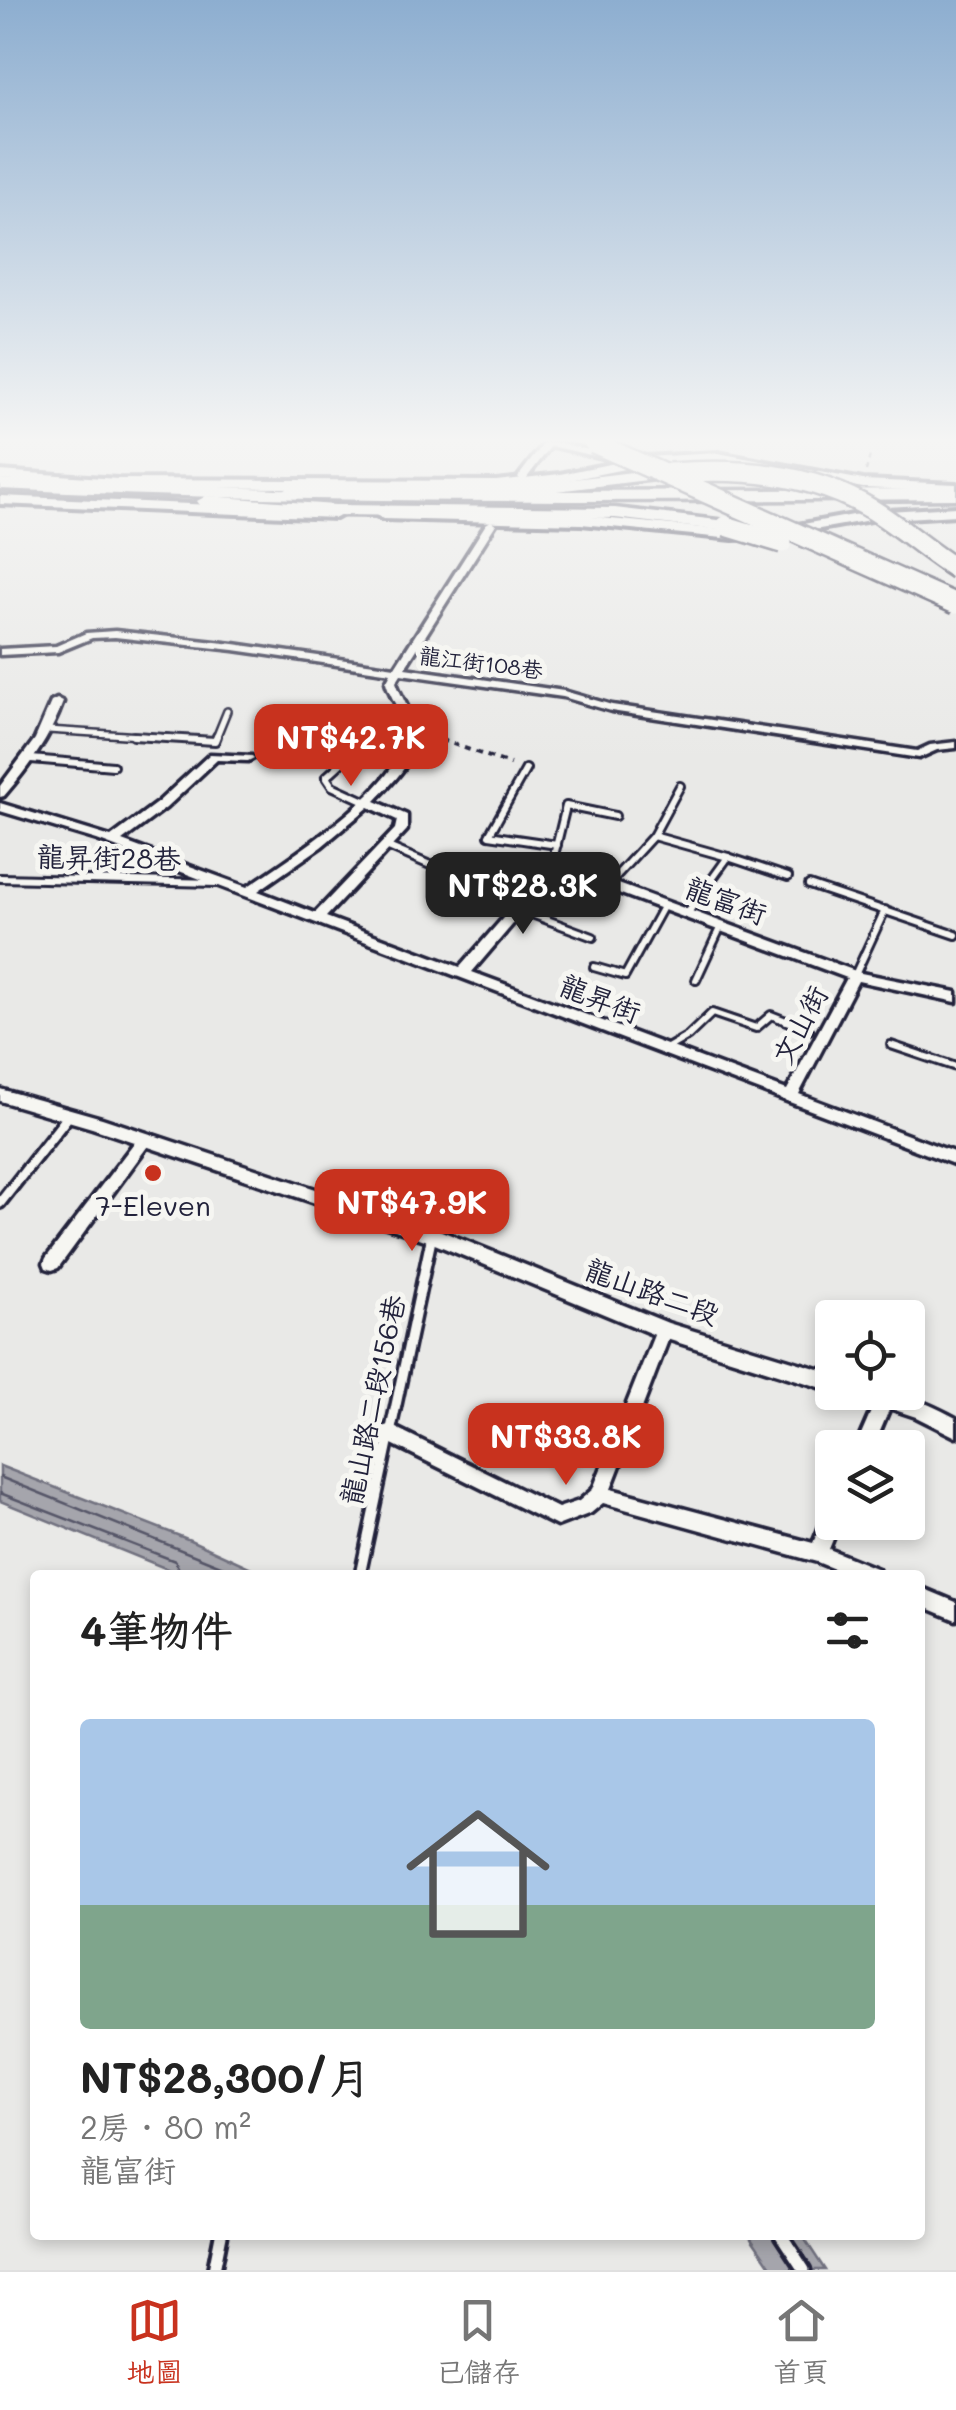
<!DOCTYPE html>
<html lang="zh-TW">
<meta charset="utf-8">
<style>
body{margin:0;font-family:Mali,"LXGW WenKai TC",sans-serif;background:#f6f6f6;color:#222;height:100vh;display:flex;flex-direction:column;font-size:38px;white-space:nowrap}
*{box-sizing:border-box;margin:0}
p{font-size:32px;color:#767676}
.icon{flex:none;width:55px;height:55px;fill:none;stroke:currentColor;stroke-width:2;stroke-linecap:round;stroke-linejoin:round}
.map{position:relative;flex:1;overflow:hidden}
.side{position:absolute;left:30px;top:1570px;width:895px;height:670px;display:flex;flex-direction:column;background:#fff;border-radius:10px;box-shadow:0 5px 15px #0003}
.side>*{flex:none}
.fabs{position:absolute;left:815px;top:1300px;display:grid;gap:20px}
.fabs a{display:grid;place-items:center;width:110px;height:110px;border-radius:10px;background:#fff;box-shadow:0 5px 15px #0003;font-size:50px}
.price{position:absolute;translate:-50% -85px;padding:0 22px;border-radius:20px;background:#c8321e;color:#fff;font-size:32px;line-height:65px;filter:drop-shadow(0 2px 5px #0008)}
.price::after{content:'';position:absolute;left:50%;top:60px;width:30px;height:22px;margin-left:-15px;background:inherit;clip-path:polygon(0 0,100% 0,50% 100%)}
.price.active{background:#222;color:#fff}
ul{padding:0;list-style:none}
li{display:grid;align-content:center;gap:20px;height:530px;padding:0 50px}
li+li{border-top:2px solid #e0e0e0}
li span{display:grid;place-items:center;height:310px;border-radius:10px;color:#555}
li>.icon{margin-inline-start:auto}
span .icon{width:180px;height:180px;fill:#fffc;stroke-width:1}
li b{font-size:42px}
h2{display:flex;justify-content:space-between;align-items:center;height:120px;padding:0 50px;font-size:42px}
.tab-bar{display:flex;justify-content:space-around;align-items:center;height:140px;border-top:2px solid #e0e0e0;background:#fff;font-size:28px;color:#767676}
.tab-bar a{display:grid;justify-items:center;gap:5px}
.tab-bar .active{color:#c8321e}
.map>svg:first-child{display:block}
.water{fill:#a5a5ac;stroke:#71717f;stroke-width:2.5}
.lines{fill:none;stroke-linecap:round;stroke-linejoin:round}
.shore{stroke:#565668;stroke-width:2.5}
.service-far3-casing{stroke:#22223b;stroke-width:10}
.service-far2-casing{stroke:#22223b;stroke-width:12}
.service-far1-casing{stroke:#22223b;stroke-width:16}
.service-casing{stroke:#22223b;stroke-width:19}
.minor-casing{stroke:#22223b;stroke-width:7}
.tertiary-casing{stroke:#22223b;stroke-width:7}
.primary-casing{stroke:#22223b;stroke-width:8}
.trunk-casing{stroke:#22223b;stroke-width:7}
.motorway-casing{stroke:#22223b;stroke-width:7}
.path-far1{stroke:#22223b;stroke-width:2.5;stroke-dasharray:5 5;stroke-linecap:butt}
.path{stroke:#22223b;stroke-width:4;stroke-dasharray:6 6;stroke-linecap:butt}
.service-far3{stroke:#f6f6f2;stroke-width:5}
.service-far2{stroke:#f6f6f2;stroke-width:6}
.service-far1{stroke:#f6f6f2;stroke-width:9}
.service{stroke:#f6f6f2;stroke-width:11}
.minor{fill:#f6f6f2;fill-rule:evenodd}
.tertiary{fill:#f6f6f2;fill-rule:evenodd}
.primary{fill:#f6f6f2;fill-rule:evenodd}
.trunk{fill:#f6f6f2;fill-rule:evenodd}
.motorway{fill:#f6f6f2;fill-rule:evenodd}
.motorway-bridge-casing{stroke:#22223b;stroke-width:24;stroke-linecap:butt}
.motorway-bridge{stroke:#f6f6f2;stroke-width:19}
.poi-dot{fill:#c8321e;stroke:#f6f6f2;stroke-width:4}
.labels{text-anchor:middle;stroke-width:10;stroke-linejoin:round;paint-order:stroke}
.far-street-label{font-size:22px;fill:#22223b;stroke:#f6f6f2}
.street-label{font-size:28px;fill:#22223b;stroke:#f6f6f2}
.poi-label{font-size:28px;fill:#22223b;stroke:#f6f6f2}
</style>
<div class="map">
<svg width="956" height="2270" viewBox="0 0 956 2270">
<rect width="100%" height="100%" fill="#e9e9e7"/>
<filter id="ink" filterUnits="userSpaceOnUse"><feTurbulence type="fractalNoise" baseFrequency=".01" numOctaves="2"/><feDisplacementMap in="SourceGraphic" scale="20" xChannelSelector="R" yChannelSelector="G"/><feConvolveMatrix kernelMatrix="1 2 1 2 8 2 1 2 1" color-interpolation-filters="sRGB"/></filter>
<g filter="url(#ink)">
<g class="water">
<path d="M0,1466L190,1540L267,1575H182L0,1501Z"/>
<path d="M749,2235H802L825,2270H773Z"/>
</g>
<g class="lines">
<g class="shore">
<path d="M0,1477L243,1575"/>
<path d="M0,1493L175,1561L182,1575"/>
</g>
<g class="service-far3-casing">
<g id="service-far3">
<path d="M48,730L171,738"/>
<path d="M216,738L227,711"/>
<path d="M368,738L378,729"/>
</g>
</g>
<g class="service-far2-casing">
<g id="service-far2">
<path d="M133,736L215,741L217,736"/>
<path d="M31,759L113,766"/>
<path d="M526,769L489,835L557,845"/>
<path d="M367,802L332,786L326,777L371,736"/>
<path d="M653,836L728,857"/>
<path d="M386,846L458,877"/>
<path d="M550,872L566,806L615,816"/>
<path d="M0,878L217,883"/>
<path d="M608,885L653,836L680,786"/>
<path d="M809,885L956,935"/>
<path d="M518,909L593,937"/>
<path d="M687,914L728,857L788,877"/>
<path d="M594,967L625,976L664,905"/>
<path d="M855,975L885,910"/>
<path d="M696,980L721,926"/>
<path d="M891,1045L956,1067"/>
<path d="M664,1050L688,1036L712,1013L756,1028L771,1015L809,1030"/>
<path d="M64,1121L69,1115"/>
</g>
</g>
<g class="service-far1-casing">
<g id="service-far1">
<path d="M0,1203L66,1119"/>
<path d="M360,1575L432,1235"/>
</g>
</g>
<g class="service-casing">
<g id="service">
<path d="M781,2235L804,2270"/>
<path d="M214,2270L221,2235"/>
</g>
</g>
<g class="minor-casing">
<g id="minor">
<path d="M544,443H561L612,456L608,459L551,446L526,479H520L518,477Z"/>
<path d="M491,521L496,524L405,668L564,691L612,705L917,751L930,745L956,742V748L937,750L919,758L611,711L563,697L401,674L396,682C401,697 411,711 415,726C423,755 393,782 375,801L407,815V830L326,917L460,967L546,869L550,868L613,882L861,973L956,992V1002L858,981L799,1094L956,1153V1165L97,840L0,811V803L111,837L158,802L210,754L252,756L254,758L248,761L217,760L166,808L122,841L247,887C287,860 406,784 405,733C405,716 390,698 386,682L391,673L234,650L115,637L92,638L58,652L0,655V649L56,646L86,633L115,631L234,644L395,667L486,524ZM369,807L397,820L395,829L315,913L258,891L321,847ZM553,877L605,888L847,978L787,1090L472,972Z"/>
<path d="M57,699L63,702C50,738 29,767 4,796L0,797V786L35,739L51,702Z"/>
<path d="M145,1133L150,1135L153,1139L150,1143L58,1268L52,1270L46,1268L44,1263L46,1258L140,1135Z"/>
<path d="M664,1323L670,1325L672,1330L611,1489L813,1543L825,1514L832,1511V1522H840L829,1549L878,1569L880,1575H849L817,1562L603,1503L591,1513L557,1526L382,1439L379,1433L382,1427L388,1425L394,1427L558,1508L579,1501L593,1489L656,1330L658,1325Z"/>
<path d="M879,1393H891L894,1398L873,1448H855Z"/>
<path d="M920,1587L956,1602V1620L920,1605Z"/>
</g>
</g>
<g class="tertiary-casing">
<g id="tertiary">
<path d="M0,1089L102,1118L439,1230L668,1323L832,1373V1391L657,1336L425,1240L92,1128L0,1101Z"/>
<path d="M856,1392C901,1392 916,1397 956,1418V1437L916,1417L859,1398Z"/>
</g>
</g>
<g class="primary-casing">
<g id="primary">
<path d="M718,453L863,480L956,484V492L863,488L718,461L644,465L560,482L496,489L118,487L0,479V471L118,479L496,481L560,474L644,457Z"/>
<path d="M0,496L336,510L343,514L336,518L0,504Z"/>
<path d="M956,507V515L870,520L775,537L733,539L581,524L383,519L376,515L383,511L581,516L733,531L775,529L870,512Z"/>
</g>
</g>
<g class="trunk-casing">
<path id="trunk" d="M0,479L358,492L956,489V499C637,501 319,505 0,489Z"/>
</g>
<g class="motorway-casing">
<g id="motorway">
<path d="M649,470L655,471V479L532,494L290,496L282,491L290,486L532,484Z"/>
<path d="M206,496L335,505L615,508L726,521L735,526L726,531L615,518L335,515L200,505L197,501Z"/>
</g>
</g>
<g class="path-far1">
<path d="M866,471L871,452"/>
<path d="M426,734L437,738"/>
</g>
<path class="path" d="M430,736L510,764"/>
<use href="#service-far3" class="service-far3"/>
<use href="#service-far2" class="service-far2"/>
<use href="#service-far1" class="service-far1"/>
<use href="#service" class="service"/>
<use href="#minor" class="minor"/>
<use href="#tertiary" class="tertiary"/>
<use href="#primary" class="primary"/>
<use href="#trunk" class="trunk"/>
<use href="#motorway" class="motorway"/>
<g class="motorway-bridge-casing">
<g id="motorway-bridge">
<path d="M594,443L956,604"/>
<path d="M669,473C740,468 811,472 873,510C902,528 927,551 956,569"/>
<path d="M726,526L782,543"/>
</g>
</g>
<use href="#motorway-bridge" class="motorway-bridge"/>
</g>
</g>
<linearGradient id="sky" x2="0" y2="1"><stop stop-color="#8daed0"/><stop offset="0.58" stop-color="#f5f5f4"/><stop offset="1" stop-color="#f5f5f4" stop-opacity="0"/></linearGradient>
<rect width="956" height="760" fill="url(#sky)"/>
<circle class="poi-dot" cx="153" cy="1173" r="10"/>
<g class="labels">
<g class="far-street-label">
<text transform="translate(481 663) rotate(7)" y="8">龍江街108巷</text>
</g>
<g class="street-label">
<text transform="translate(109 858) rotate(1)" y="10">龍昇街28巷</text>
<text transform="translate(726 901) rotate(20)" y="10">龍富街</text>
<text transform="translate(600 999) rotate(21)" y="10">龍昇街</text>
<text transform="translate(800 1025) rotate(-62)" y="10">文山街</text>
<text transform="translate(652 1292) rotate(20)" y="10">龍山路二段</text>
<text transform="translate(373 1400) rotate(-78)" y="10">龍山路二段156巷</text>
</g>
<g class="poi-label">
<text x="153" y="1216">7-Eleven</text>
</g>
</g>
</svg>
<div class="fabs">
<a><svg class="icon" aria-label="locate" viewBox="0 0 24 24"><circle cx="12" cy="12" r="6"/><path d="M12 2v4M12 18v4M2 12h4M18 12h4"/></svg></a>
<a><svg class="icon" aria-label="layers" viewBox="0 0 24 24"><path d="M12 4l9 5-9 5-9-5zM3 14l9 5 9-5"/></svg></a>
</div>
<b class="price" style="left:351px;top:789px">NT$42.7K</b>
<b class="price active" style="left:523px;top:937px">NT$28.3K</b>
<b class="price" style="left:412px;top:1254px">NT$47.9K</b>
<b class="price" style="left:566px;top:1488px">NT$33.8K</b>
<section class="side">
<h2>4筆物件<svg class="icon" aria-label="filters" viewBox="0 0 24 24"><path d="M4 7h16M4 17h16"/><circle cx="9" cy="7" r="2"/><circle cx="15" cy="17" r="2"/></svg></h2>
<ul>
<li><span style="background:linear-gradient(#a9c7e8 60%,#7fa58c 0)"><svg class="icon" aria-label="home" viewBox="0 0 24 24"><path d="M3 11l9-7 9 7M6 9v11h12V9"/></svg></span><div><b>NT$28,300/月</b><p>2房 · 80 m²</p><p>龍富街</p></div></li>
</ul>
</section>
</div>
<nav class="tab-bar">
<a class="active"><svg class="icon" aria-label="map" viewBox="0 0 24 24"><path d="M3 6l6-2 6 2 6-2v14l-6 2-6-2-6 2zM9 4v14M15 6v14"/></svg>地圖</a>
<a><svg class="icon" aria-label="saved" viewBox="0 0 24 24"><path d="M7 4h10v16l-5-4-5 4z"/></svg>已儲存</a>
<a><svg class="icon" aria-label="home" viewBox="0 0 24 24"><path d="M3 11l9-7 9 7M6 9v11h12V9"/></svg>首頁</a>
</nav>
